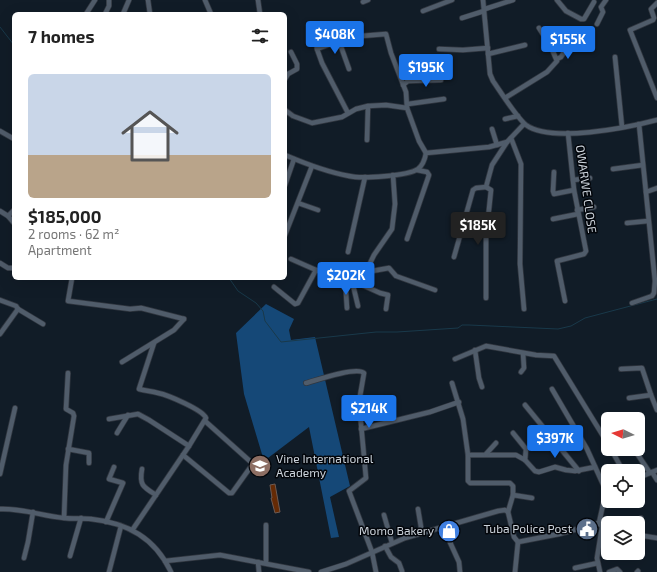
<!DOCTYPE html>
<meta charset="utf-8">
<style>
body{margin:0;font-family:"Exo 2",sans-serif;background:#f6f6f6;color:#222;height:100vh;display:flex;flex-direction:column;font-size:15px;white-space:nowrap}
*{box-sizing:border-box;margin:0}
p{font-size:13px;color:#767676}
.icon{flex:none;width:22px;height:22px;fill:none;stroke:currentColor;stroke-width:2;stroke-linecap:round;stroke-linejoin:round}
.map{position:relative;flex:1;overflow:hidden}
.side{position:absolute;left:12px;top:12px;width:275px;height:268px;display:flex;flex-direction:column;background:#fff;border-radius:6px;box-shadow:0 4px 16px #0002}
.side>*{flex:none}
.needle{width:26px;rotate:275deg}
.buttons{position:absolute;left:601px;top:412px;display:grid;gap:8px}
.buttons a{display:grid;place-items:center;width:44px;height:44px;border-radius:6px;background:#fff;box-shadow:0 4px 16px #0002;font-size:20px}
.price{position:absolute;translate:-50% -34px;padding:0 9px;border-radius:4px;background:#1a73e8;color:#fff;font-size:13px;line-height:26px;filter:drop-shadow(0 1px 2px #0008)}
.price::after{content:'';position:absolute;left:50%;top:24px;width:12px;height:9px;margin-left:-6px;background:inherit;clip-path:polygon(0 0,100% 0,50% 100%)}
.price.active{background:#222;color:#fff}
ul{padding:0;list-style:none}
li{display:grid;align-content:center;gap:8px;height:212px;padding:0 16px}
li span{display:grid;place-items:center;height:124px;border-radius:6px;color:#555}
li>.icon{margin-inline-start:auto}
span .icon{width:72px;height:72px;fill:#fffc;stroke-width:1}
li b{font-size:17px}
h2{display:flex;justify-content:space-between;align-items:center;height:48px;padding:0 16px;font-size:17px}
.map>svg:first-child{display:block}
.forest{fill:#154877}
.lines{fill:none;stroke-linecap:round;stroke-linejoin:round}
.stream{stroke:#19394a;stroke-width:1}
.building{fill:#652a04;stroke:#6d5b53}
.minor-casing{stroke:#313740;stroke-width:6}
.minor{stroke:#505c6a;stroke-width:4.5}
.labels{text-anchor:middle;stroke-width:3;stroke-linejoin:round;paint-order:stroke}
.street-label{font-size:12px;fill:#cbd2da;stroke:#03060b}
.poi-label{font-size:12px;fill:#cbd2da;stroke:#03060b;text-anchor:end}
</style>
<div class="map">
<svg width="657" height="572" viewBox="0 0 657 572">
<rect width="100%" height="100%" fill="#111c27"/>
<path class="forest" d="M266,304L294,319L289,330L291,340L315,337L350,486L330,497L339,537L331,538L309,427L264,461L244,394L236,333Z"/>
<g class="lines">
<g class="stream">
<path d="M0,27L14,45"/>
<path d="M229,278L238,291L256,303L263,311L265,321L281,342L376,332H397L458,328L462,325H469L558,329L571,326L585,318L657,299"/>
</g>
</g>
<path class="building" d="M275,484L280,512L275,513L271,498H272L270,485Z"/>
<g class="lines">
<g class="minor-casing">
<g id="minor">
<path d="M148,0L150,14"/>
<path d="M205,0L211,14"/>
<path d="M258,0L260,14"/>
<path d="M483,0L490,74L493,81C500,91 517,118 526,125C551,143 627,128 657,120"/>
<path d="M557,0L566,11L581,19H584L594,2"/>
<path d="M363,2L368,0"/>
<path d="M657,3L651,9L654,18L653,20L630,30L657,98"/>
<path d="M485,9L513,0"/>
<path d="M423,11L452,0"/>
<path d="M86,14L95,0"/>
<path d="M105,14L109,6V0"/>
<path d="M123,14L129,0"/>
<path d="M462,18L484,11"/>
<path d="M597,24L603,12L601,7L606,0"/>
<path d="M315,27L317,49L322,63L348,113"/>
<path d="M339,41L361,36L386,34L391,53L406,92L407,108"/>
<path d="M317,49L339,41L349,69"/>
<path d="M439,49L463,50L488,48"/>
<path d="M488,54L525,45"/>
<path d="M615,57L622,127"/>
<path d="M557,59L561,57L570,43L574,42"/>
<path d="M285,79L288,74L297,69V64L291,52"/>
<path d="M403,85L408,81L441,80"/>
<path d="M505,98L547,72L557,61L551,47L539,28"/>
<path d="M408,104L444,99"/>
<path d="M285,110L293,116L312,123L342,117L356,109L368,106L386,105L407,108L419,141L426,153"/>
<path d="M505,119L518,116"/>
<path d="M492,129L497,145"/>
<path d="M0,131L14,139"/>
<path d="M511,138L521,164L520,264L524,309"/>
<path d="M367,140L368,106"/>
<path d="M285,155C306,164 327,172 349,176C361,179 408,176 418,169C423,165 425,159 426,153L489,147L507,142L524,124"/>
<path d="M613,169L643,165"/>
<path d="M554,172L553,191L554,194L574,190"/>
<path d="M573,180L590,178"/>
<path d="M285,185L294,159"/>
<path d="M646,192L657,188"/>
<path d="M298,203L318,210"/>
<path d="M577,210L594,207"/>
<path d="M0,211L8,216L14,223"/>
<path d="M8,216L14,210"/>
<path d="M553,219L578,214"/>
<path d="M627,223L648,221"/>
<path d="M285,235L312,166"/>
<path d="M407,239L429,175L427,172L417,170"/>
<path d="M348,252L365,177"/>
<path d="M454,257L473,190L476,188L486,187L492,165L507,142"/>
<path d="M291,259L316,270L360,284L374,255L392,229L395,204L393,175"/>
<path d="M0,263L8,268H14"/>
<path d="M367,270L372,271L389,268L396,276L435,290"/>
<path d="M72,278L68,301L130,309L141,308L184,319"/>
<path d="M345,279L347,308"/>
<path d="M352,281L358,306"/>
<path d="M360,284L380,293L388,295L386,309"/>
<path d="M274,287L295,304L298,303L316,270"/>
<path d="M486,298V238L491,190L486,187"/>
<path d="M0,300L16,306L18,309L0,334"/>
<path d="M565,301L557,261L584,254L586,251L574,190L568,133"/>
<path d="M632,303L652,296L654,293L655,281L639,124"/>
<path d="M18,309L43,324"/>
<path d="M475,350L479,378L482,387"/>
<path d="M455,359L486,346L536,355L554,356L608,444"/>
<path d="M122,362L174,330L184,319"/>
<path d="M621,369L642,368L651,395"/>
<path d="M521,372L524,368L523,353"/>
<path d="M306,383C317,380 357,366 364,373L359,402L366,478L349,491L372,552L376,572"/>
<path d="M452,383L463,419L468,455H516L525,460L535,471L539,472L555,467L566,470L575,471L595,467"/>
<path d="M552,389L587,449L607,493"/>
<path d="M629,398L651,395L657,410"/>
<path d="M525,405L579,471"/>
<path d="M109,419L138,414L149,420L189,446"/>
<path d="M361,429L430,412L459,402"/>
<path d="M117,433L128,415"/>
<path d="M513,433L526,449L525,460"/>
<path d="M68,449L89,453V463"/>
<path d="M611,449L623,471"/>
<path d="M634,449L650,473"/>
<path d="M486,454L496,443"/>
<path d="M183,455L229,493H232L252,465V463L205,421"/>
<path d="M468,455V481L470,483H510L513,486V495"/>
<path d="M142,469C139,485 143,487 156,495"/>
<path d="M652,472L657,480"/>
<path d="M0,474L15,408"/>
<path d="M638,478L657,470"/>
<path d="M0,509C22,508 42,516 64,518C73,519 82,518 91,519C128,523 155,538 171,572"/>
<path d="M418,509L422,533"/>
<path d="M508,512L513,495L532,498"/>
<path d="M384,515L392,543"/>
<path d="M64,518L66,465L74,416L73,413L66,409L68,373"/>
<path d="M106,522L123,483L109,479L114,467"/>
<path d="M599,523L604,500L608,492"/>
<path d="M600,525L608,528"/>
<path d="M443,527L459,562L460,572"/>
<path d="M133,529L189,446L206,418C203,410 168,395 158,393C152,391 146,391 139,389L154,343"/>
<path d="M638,535L657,538"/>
<path d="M640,535L641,518"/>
<path d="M385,546L391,557L399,563L402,571"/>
<path d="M70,556L81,518"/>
<path d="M24,558L28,542L33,512"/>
<path d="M165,561L220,555L309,572"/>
<path d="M258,562L259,572"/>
<path d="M266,563V525"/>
<path d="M575,568L598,563"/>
<path d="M109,572L121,526"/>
<path d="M321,572L346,564L405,538L498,511L505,510L508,512L514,537L518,542L559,534L599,523"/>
<path d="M515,572L518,542"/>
<path d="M600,572L597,558L602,527"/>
<path d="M609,572L617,569L620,572"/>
<path d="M637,572L638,571"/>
</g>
</g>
<use href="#minor" class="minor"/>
</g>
<defs>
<g id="school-disc" transform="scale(1.15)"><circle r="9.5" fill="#8d6e63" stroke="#03060b"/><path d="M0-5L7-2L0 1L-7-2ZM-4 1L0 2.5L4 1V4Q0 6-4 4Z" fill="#fff"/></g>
<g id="civic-disc" transform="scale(1.15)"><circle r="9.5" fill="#5c6f8a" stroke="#03060b"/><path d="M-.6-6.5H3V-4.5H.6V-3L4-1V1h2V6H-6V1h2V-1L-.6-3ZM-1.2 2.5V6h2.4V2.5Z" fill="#fff"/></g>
<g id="shop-disc" transform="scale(1.15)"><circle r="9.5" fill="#3f7fe0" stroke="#03060b"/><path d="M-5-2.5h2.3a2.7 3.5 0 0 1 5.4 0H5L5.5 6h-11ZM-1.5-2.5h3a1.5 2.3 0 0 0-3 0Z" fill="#fff"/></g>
</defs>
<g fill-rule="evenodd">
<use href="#school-disc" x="260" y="466"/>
<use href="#civic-disc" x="587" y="529"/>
<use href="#shop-disc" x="449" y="531"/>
</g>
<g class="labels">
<g class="street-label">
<text transform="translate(586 189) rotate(82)" y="4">OWARWE CLOSE</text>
</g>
<g class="poi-label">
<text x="276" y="463" text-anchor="start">Vine International<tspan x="276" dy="14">Academy</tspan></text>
<text x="572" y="533">Tuba Police Post</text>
<text x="434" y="535">Momo Bakery</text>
</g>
</g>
</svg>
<div class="buttons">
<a><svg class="needle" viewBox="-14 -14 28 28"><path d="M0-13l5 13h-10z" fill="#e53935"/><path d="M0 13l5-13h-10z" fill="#767676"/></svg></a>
<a><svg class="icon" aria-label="locate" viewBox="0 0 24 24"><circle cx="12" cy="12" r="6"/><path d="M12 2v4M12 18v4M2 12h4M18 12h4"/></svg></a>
<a><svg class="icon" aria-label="layers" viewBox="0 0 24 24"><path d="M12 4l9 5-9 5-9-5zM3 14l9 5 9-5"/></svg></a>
</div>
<b class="price" style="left:335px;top:55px">$408K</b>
<b class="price" style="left:568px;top:60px">$155K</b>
<b class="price" style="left:426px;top:88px">$195K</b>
<b class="price active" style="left:478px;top:246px">$185K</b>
<b class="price" style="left:346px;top:296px">$202K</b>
<b class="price" style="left:369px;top:429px">$214K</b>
<b class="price" style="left:555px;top:459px">$397K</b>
<section class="side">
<h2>7 homes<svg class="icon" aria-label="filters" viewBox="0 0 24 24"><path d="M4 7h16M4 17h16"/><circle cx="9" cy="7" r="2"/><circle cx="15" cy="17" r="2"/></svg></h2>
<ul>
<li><span style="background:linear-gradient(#c9d6e8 65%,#b9a48a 0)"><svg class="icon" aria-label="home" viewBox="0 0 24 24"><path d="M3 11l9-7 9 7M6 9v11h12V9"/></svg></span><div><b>$185,000</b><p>2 rooms · 62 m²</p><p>Apartment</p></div></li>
</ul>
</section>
</div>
